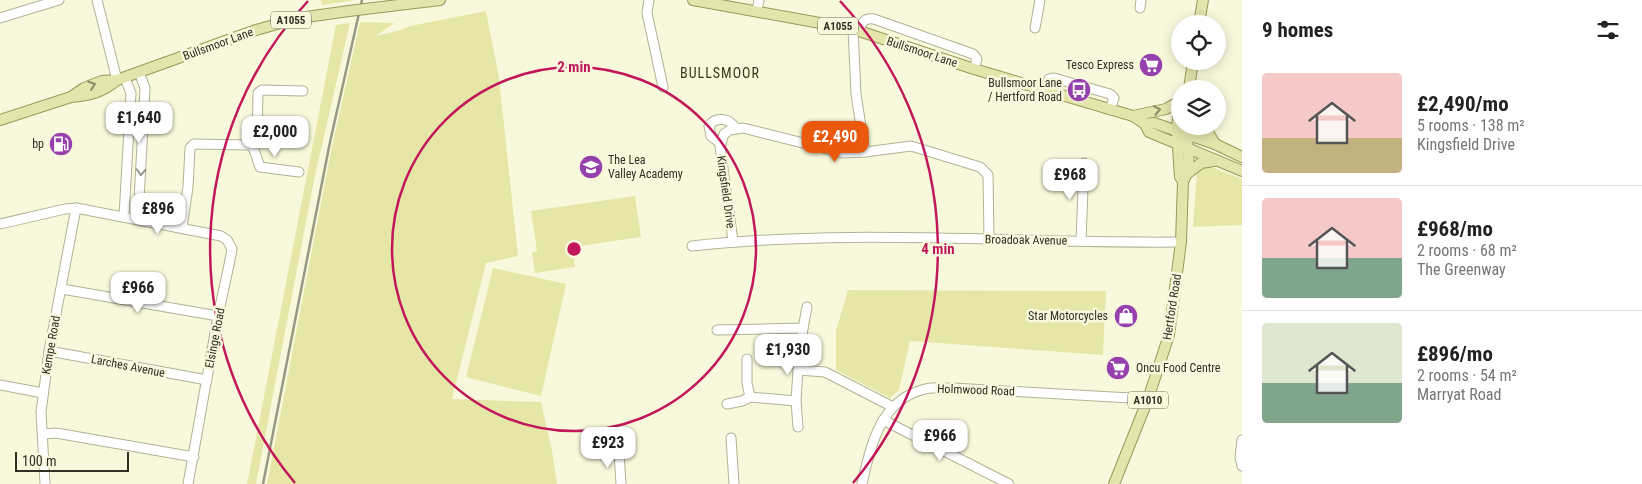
<!DOCTYPE html>
<meta charset="utf-8">
<style>
body{margin:0;font-family:"Roboto Condensed",sans-serif;background:#f2f2f2;color:#222;height:100vh;display:flex;flex-direction:column;font-size:19px;white-space:nowrap}
*{box-sizing:border-box;margin:0}
p{font-size:16px;color:#767676}
.icon{flex:none;width:28px;height:28px;fill:none;stroke:currentColor;stroke-width:2;stroke-linecap:round;stroke-linejoin:round}
.map{position:relative;flex:1;overflow:hidden}
.drawer{display:flex;flex-direction:column;background:#fff;width:400px}
.drawer>*{flex:none}
.controls{position:absolute;left:1171px;top:15px;display:grid;gap:10px}
.controls a{display:grid;place-items:center;width:55px;height:55px;border-radius:50%;background:#fff;box-shadow:0 2px 12px #0003;font-size:25px}
.scale{position:absolute;left:15px;bottom:12px;width:114px;box-sizing:border-box;padding-left:5px;border:2px solid #2f2f24;border-top:0;font-size:14px;line-height:18px;white-space:nowrap;color:#2f2f24;-webkit-text-stroke:4px #f8f9dc;paint-order:stroke}
.price{position:absolute;translate:-50% -42px;padding:0 11px;border-radius:10px;background:#fff;color:#222;font-size:16px;line-height:32px;filter:drop-shadow(0 1px 2px #0008)}
.price::after{content:'';position:absolute;left:50%;top:30px;width:15px;height:11px;margin-left:-8px;background:inherit;clip-path:polygon(0 0,100% 0,50% 100%)}
.price.current{background:#ea580c;color:#fff}
ul{padding:0;list-style:none}
li{display:flex;align-items:center;gap:15px;height:125px;padding:0 20px}
li+li{border-top:1px solid #e0e0e0}
li span{display:grid;place-items:center;flex:none;width:140px;height:100px;border-radius:5px;color:#555}
li>.icon{margin-inline-start:auto}
span .icon{width:60px;height:60px;fill:#fffc;stroke-width:1}
li b{font-size:21px}
h2{display:flex;justify-content:space-between;align-items:center;height:60px;padding:0 20px;font-size:21px}
main{display:flex;flex:1;min-height:0}
.map>svg:first-child{display:block}
.green{fill:#e6e7a7}
.lines{fill:none;stroke-linecap:round;stroke-linejoin:round}
.minor-casing{stroke:#b1b296;stroke-width:11}
.major-casing{stroke:#99995a;stroke-width:12}
.minor{stroke:#fff;stroke-width:9}
.major{stroke:#e4e4ad;stroke-width:10}
.rail{stroke:#989984;stroke-width:2.5}
.major-bridge-casing{stroke:#99995a;stroke-width:12;stroke-linecap:butt}
.major-bridge{stroke:#e4e4ad;stroke-width:10}
.oneway{stroke:#8a8a68}
.oneway2{stroke:#979792}
.ring{fill:none;stroke:#c2185b;stroke-width:2.5}
.labels{text-anchor:middle;stroke-width:5;stroke-linejoin:round;paint-order:stroke}
.shield{fill:#f8f9dc;stroke:#6b6c5b;stroke-width:1}
.shield-label{font-size:11px;font-weight:bold;fill:#2f2f24}
.street-label{font-size:12px;fill:#2f2f24;stroke:#f8f9dc}
.poi-label{font-size:12px;fill:#2f2f24;stroke:#f8f9dc;text-anchor:end}
.neighbourhood-label{font-size:14px;letter-spacing:1px;fill:#373720;stroke:#f8f9dc}
.centre{fill:#c2185b;stroke:#f8f9dc;stroke-width:2.5}
.ring-label{font-size:15px;text-anchor:middle;font-weight:bold;fill:#c2185b;stroke:#f8f9dc;stroke-width:5;stroke-linejoin:round;paint-order:stroke}
</style>
<main>
<div class="map">
<svg width="1242" height="484" viewBox="0 0 1242 484">
<rect width="100%" height="100%" fill="#f8f9dc"/>
<g class="green">
<path d="M321,0H355L322,5Z"/>
<path d="M486,11L499,78L518,256L486,263L452,399L541,402L552,451L557,484H267L331,151L360,22L394,23L376,36L401,30L410,26Z"/>
<path d="M350,23L314,180L256,484H247L336,25Z"/>
<path d="M1209,166L1242,179V225L1193,227L1197,171Z"/>
<path d="M635,196L641,237L573,247L575,267L535,273L532,253L537,251L531,211Z"/>
<path d="M493,268L566,284L541,396L466,377Z"/>
<path d="M848,290L1106,291L1103,355L910,341L899,390L890,398L836,370V331Z"/>
</g>
<g class="lines">
<g class="minor-casing">
<g id="minor">
<path d="M97,0L117,80"/>
<path d="M649,0L647,13L663,87"/>
<path d="M1140,8L1141,0"/>
<path d="M757,10L759,0"/>
<path d="M0,18L59,0"/>
<path d="M1035,28L1040,0"/>
<path d="M853,29L856,94L865,152"/>
<path d="M859,31C862,22 864,18 874,19L973,54L977,59L974,69"/>
<path d="M1045,90L1049,79L1054,78L1110,94L1114,98L1110,110"/>
<path d="M720,143L711,136L709,126C715,116 730,118 735,128"/>
<path d="M252,144L260,167L299,172"/>
<path d="M124,216L131,93L125,78"/>
<path d="M138,219L145,88L139,72"/>
<path d="M0,224L65,209L76,208L221,236L227,240L232,249L230,260L218,316L188,484"/>
<path d="M182,228L188,187L190,148L194,144L250,145L254,143L257,137L258,93L262,90L303,91"/>
<path d="M733,241L720,147L724,134L730,130L743,128L843,153L865,152L911,146L980,167L988,175L989,239"/>
<path d="M1081,241L1084,163"/>
<path d="M692,246C855,228 1018,244 1181,242"/>
<path d="M62,289L218,316"/>
<path d="M803,328L807,307"/>
<path d="M717,330L803,328L798,370L825,372L893,407"/>
<path d="M49,351L207,380"/>
<path d="M747,359V383L750,397"/>
<path d="M0,385L43,393"/>
<path d="M796,401L798,427"/>
<path d="M727,404L742,401L750,397L796,401L798,370"/>
<path d="M883,420L1009,484"/>
<path d="M43,434L56,433L194,457"/>
<path d="M731,438L734,484"/>
<path d="M1242,440L1240,457L1242,466"/>
<path d="M619,453L621,484"/>
<path d="M45,484L41,412L49,351L76,208"/>
<path d="M862,484C871,445 880,400 925,389C934,387 944,388 953,388L1148,399"/>
</g>
</g>
<g class="major-casing">
<g id="major">
<path d="M693,0L853,29L974,69L1133,116L1145,124L1149,132L1242,171"/>
<path d="M365,9L440,0"/>
<path d="M1199,24L1203,0"/>
<path d="M1189,89L1193,61"/>
<path d="M71,97C89,96 103,92 117,80"/>
<path d="M1133,116L1166,109L1180,101"/>
<path d="M0,120L71,97L84,88L89,86L102,81L117,80L256,30L299,18L349,11"/>
<path d="M1145,124L1154,123L1215,144L1242,157"/>
<path d="M1201,126L1208,132L1215,144"/>
<path d="M1188,173L1201,163L1214,161"/>
<path d="M1183,181C1194,165 1185,144 1187,126"/>
<path d="M1114,484L1148,399L1169,335L1181,242L1183,181L1180,177L1177,132L1179,102"/>
</g>
</g>
<use href="#minor" class="minor"/>
<use href="#major" class="major"/>
<path class="rail" d="M263,484L330,142L362,0"/>
<g class="major-bridge-casing">
<path id="major-bridge" d="M349,11L365,9"/>
</g>
<use href="#major-bridge" class="major-bridge"/>
</g>
<defs><path id="oneway-chevron" d="M-2-3.5L2.5 0L-2 3.5" fill="none" stroke-width="1.6" stroke-linecap="round" stroke-linejoin="round" transform="scale(1.25)"/></defs>
<g class="oneway">
<use href="#oneway-chevron" transform="translate(92 85) rotate(-19)"/>
<use href="#oneway-chevron" transform="translate(1157 110) rotate(-11)"/>
</g>
<use class="oneway2" href="#oneway-chevron" transform="translate(141 172) rotate(93)"/>
<g class="ring">
<circle cx="574" cy="249" r="182"/>
<path d="M295 483A364 364 0 0 1 308 1M840 1A364 364 0 0 1 853 483"/>
</g>
<defs>
<g id="supermarket-disc" transform="scale(1.25)"><circle r="9.5" fill="#9640ad" stroke="#f8f9dc"/><path d="M-6-5.5h2.5l.6 2H6L4.5 2H-2.5L-4.4-4H-6ZM-1.5 3.2a1.3 1.3 0 1 0 .1 0ZM3 3.2a1.3 1.3 0 1 0 .1 0Z" fill="#fff"/></g>
<g id="bus-disc" transform="scale(1.25)"><circle r="9.5" fill="#9640ad" stroke="#f8f9dc"/><path d="M-5-6H5V4H4V6H2V4H-2V6H-4V4H-5ZM-3.5-4V0h7V-4ZM-3.5 1.2v1.5H-2V1.2ZM2 1.2v1.5H3.5V1.2Z" fill="#fff"/></g>
<g id="fuel-disc" transform="scale(1.25)"><circle r="9.5" fill="#9640ad" stroke="#f8f9dc"/><path d="M-5.5-6h7V0h2V4h1.3V-2.5L3-4.5l.8-.8L6-3V5H2.5V1h-1V6h-7ZM-4.2-4.7v3.2H.2V-4.7Z" fill="#fff"/></g>
<g id="school-disc" transform="scale(1.25)"><circle r="9.5" fill="#9640ad" stroke="#f8f9dc"/><path d="M0-5L7-2L0 1L-7-2ZM-4 1L0 2.5L4 1V4Q0 6-4 4Z" fill="#fff"/></g>
<g id="shop-disc" transform="scale(1.25)"><circle r="9.5" fill="#9640ad" stroke="#f8f9dc"/><path d="M-5-2.5h2.3a2.7 3.5 0 0 1 5.4 0H5L5.5 6h-11ZM-1.5-2.5h3a1.5 2.3 0 0 0-3 0Z" fill="#fff"/></g>
</defs>
<g fill-rule="evenodd">
<use href="#supermarket-disc" x="1151" y="65"/>
<use href="#bus-disc" x="1079" y="90"/>
<use href="#fuel-disc" x="61" y="144"/>
<use href="#school-disc" x="591" y="167"/>
<use href="#shop-disc" x="1126" y="316"/>
<use href="#supermarket-disc" x="1118" y="368"/>
</g>
<g class="labels">
<g class="shield">
<rect x="271" y="11.5" width="40" height="17" rx="4"/>
<rect x="818" y="17.5" width="40" height="17" rx="4"/>
<rect x="1128" y="391.5" width="40" height="17" rx="4"/>
</g>
<g class="shield-label">
<text x="291" y="24">A1055</text>
<text x="838" y="30">A1055</text>
<text x="1148" y="404">A1010</text>
</g>
<g class="street-label">
<text transform="translate(218 44) rotate(-20)" y="4">Bullsmoor Lane</text>
<text transform="translate(922 52) rotate(18)" y="4">Bullsmoor Lane</text>
<text transform="translate(726 192) rotate(82)" y="4">Kingsfield Drive</text>
<text transform="translate(1026 240) rotate(1)" y="4">Broadoak Avenue</text>
<text transform="translate(1172 307) rotate(-81)" y="4">Hertford Road</text>
<text transform="translate(215 338) rotate(-79)" y="4">Elsinge Road</text>
<text transform="translate(51 345) rotate(-80)" y="4">Kempe Road</text>
<text transform="translate(128 366) rotate(11)" y="4">Larches Avenue</text>
<text transform="translate(976 390) rotate(2)" y="4">Holmwood Road</text>
</g>
<g class="poi-label">
<text x="1134" y="69">Tesco Express</text>
<text x="1062" y="87">Bullsmoor Lane<tspan x="1062" dy="14">/ Hertford Road</tspan></text>
<text x="44" y="148">bp</text>
<text x="608" y="164" text-anchor="start">The Lea<tspan x="608" dy="14">Valley Academy</tspan></text>
<text x="1108" y="320">Star Motorcycles</text>
<text x="1136" y="372" text-anchor="start">Oncu Food Centre</text>
</g>
<g class="neighbourhood-label">
<text x="720" y="78">BULLSMOOR</text>
</g>
</g>
<circle cx="574" cy="249" r="8" class="centre"/>
<g class="ring-label">
<text x="574" y="72">2 min</text>
<text x="938" y="254">4 min</text>
</g>
</svg>
<div class="controls">
<a><svg class="icon" aria-label="locate" viewBox="0 0 24 24"><circle cx="12" cy="12" r="6"/><path d="M12 2v4M12 18v4M2 12h4M18 12h4"/></svg></a>
<a><svg class="icon" aria-label="layers" viewBox="0 0 24 24"><path d="M12 4l9 5-9 5-9-5zM3 14l9 5 9-5"/></svg></a>
</div>
<div class="scale">100 m</div>
<b class="price" style="left:139px;top:144px">£1,640</b>
<b class="price" style="left:275px;top:158px">£2,000</b>
<b class="price current" style="left:835px;top:163px">£2,490</b>
<b class="price" style="left:1070px;top:201px">£968</b>
<b class="price" style="left:158px;top:235px">£896</b>
<b class="price" style="left:138px;top:314px">£966</b>
<b class="price" style="left:788px;top:376px">£1,930</b>
<b class="price" style="left:940px;top:462px">£966</b>
<b class="price" style="left:608px;top:469px">£923</b>
</div>
<section class="drawer">
<h2>9 homes<svg class="icon" aria-label="filters" viewBox="0 0 24 24"><path d="M4 7h16M4 17h16"/><circle cx="9" cy="7" r="2"/><circle cx="15" cy="17" r="2"/></svg></h2>
<ul>
<li><span style="background:linear-gradient(#f6c9c9 65%,#c2b280 0)"><svg class="icon" aria-label="home" viewBox="0 0 24 24"><path d="M3 11l9-7 9 7M6 9v11h12V9"/></svg></span><div><b>£2,490/mo</b><p>5 rooms · 138 m²</p><p>Kingsfield Drive</p></div></li>
<li><span style="background:linear-gradient(#f6c9c9 60%,#7fa58c 0)"><svg class="icon" aria-label="home" viewBox="0 0 24 24"><path d="M3 11l9-7 9 7M6 9v11h12V9"/></svg></span><div><b>£968/mo</b><p>2 rooms · 68 m²</p><p>The Greenway</p></div></li>
<li><span style="background:linear-gradient(#dfe7d0 60%,#7fa58c 0)"><svg class="icon" aria-label="home" viewBox="0 0 24 24"><path d="M3 11l9-7 9 7M6 9v11h12V9"/></svg></span><div><b>£896/mo</b><p>2 rooms · 54 m²</p><p>Marryat Road</p></div></li>
</ul>
</section>
</main>
